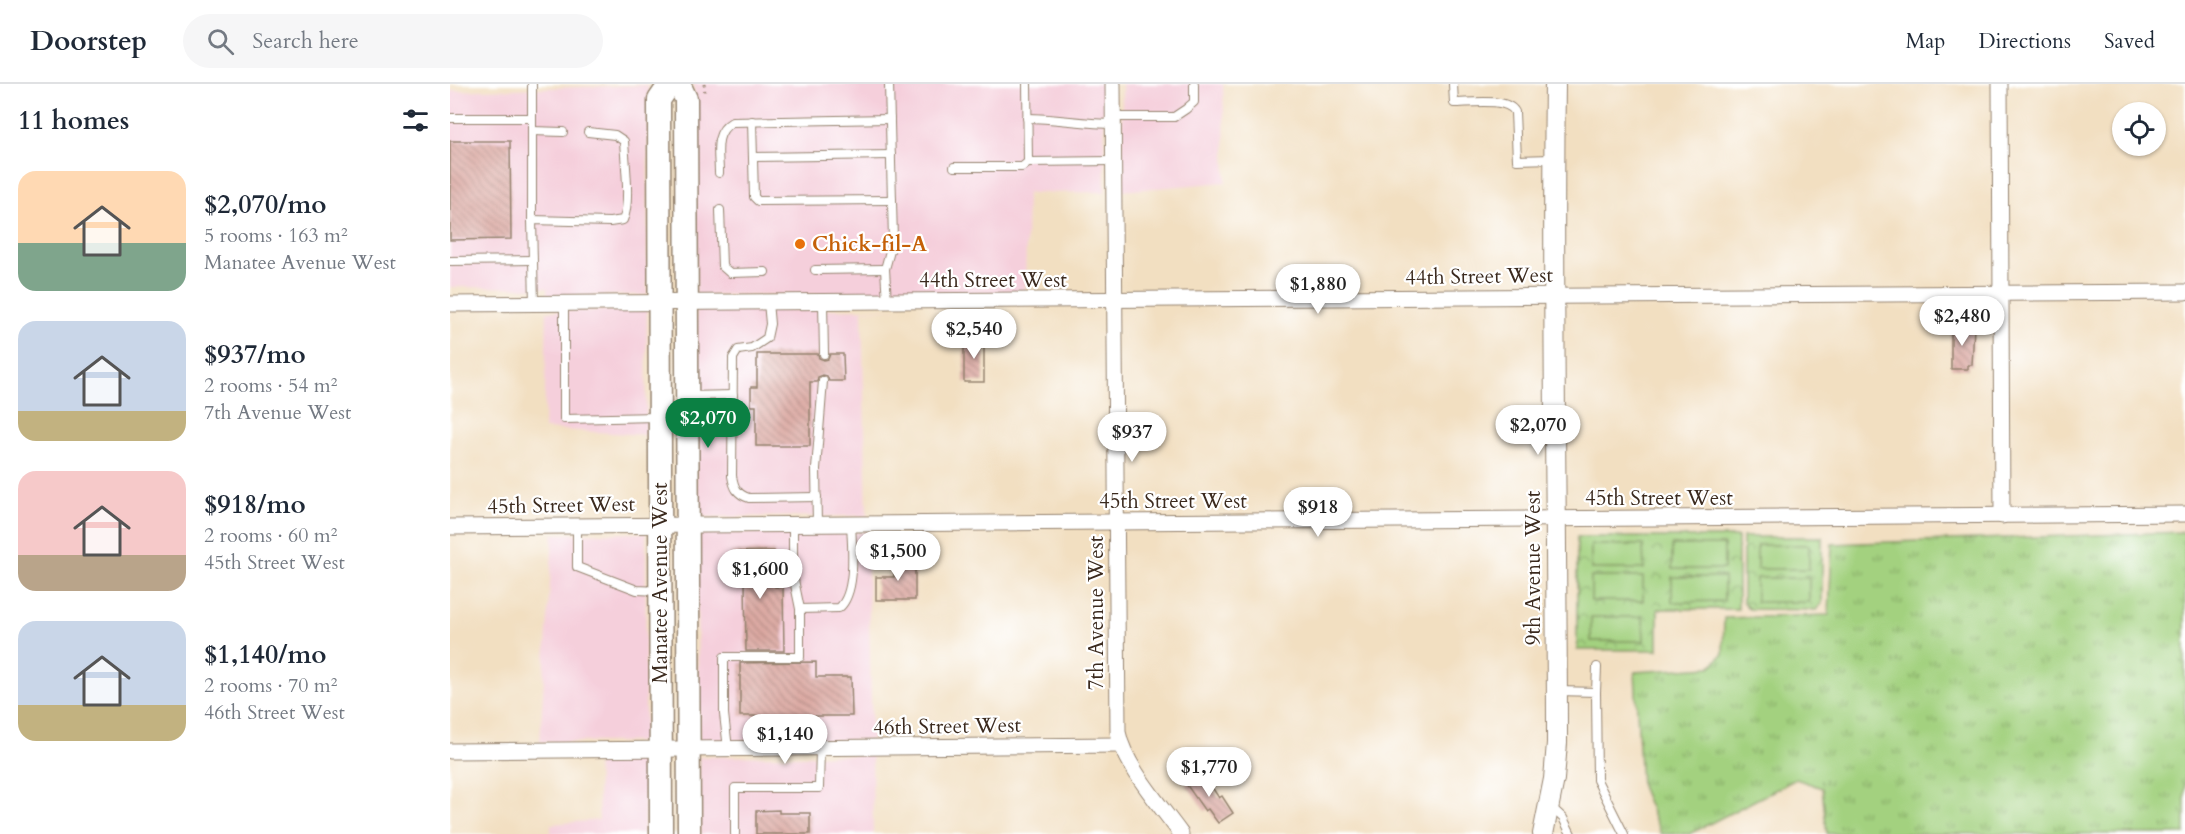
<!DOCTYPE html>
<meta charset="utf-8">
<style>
body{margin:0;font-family:Cardo,serif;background:#f6f6f7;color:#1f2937;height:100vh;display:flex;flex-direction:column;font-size:22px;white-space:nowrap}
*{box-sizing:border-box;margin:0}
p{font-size:20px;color:#747a83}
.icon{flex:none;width:33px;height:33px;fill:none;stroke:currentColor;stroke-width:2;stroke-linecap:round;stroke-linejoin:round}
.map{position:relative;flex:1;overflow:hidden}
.side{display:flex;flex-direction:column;background:#fff;width:450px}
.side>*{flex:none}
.tools{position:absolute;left:1662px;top:18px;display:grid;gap:12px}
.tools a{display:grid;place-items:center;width:54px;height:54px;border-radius:50%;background:#fff;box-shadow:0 2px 4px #0004;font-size:30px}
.price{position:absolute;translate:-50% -51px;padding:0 14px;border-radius:21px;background:#fff;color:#222;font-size:20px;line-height:39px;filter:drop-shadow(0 2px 3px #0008)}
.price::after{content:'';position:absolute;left:50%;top:36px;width:18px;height:14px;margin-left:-9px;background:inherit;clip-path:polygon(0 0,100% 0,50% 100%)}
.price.selected{background:#0b8043;color:#fff}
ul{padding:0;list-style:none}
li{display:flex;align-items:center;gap:18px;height:150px;padding:0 18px}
li span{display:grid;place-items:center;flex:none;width:168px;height:120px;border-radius:18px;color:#555}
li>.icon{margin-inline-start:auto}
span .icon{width:72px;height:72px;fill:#fffc;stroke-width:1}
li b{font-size:26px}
h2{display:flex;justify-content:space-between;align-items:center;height:72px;padding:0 18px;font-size:26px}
header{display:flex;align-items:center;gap:36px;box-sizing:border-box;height:84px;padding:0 30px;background:#fff;border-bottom:2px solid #e0e1e3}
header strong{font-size:28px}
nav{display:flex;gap:33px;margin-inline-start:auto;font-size:21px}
.search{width:420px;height:54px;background:#f6f6f7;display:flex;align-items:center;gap:15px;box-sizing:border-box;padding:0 21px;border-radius:33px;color:#747a83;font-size:22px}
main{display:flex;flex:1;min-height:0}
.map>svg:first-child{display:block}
.built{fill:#f5cfdb}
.grass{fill:url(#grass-tufts);stroke:#6f7e4e;stroke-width:1.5}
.park{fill:url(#park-crowns);stroke:#6f7e4e;stroke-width:1.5}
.pitch{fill:#a3d17f;stroke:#6f7e4e;stroke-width:1.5}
.building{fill:url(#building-back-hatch)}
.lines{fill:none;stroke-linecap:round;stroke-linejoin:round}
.service-casing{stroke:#968470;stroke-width:10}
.minor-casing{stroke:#968470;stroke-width:17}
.tertiary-casing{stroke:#968470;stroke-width:22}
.secondary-casing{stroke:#968470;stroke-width:25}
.path{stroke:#968470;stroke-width:3;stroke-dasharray:1.5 4.5;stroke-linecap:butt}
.service{stroke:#fff;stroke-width:8}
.minor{stroke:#fff;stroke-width:15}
.tertiary{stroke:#fff;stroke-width:20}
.secondary{stroke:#fff;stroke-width:22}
.food-dot{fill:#e8710a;stroke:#fff;stroke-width:2}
.labels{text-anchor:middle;stroke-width:4.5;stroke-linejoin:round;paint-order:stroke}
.food-label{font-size:21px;font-weight:bold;fill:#c56008;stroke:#fff;text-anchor:start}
.street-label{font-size:21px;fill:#3b2a1e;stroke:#fff}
</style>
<header>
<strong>Doorstep</strong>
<div class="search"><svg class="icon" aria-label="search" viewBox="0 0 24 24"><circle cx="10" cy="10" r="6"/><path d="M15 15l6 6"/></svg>Search here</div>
<nav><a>Map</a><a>Directions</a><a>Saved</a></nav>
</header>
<main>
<section class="side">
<h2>11 homes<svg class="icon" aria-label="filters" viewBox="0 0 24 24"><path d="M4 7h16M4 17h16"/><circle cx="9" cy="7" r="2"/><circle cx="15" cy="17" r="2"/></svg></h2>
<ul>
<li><span style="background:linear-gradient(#ffd9b3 60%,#7fa58c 0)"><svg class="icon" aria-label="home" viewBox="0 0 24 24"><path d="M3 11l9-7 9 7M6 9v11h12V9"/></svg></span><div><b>$2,070/mo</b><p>5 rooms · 163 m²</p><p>Manatee Avenue West</p></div></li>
<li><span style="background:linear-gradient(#c9d6e8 75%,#c2b280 0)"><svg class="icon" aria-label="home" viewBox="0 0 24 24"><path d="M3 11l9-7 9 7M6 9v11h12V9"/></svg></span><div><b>$937/mo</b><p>2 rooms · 54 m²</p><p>7th Avenue West</p></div></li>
<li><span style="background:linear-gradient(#f6c9c9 70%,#b9a48a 0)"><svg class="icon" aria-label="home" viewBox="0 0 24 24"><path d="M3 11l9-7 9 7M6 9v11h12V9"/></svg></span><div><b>$918/mo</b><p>2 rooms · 60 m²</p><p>45th Street West</p></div></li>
<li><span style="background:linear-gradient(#c9d6e8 70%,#c2b280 0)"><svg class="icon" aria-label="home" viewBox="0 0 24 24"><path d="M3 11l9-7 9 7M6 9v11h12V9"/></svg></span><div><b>$1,140/mo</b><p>2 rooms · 70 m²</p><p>46th Street West</p></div></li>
</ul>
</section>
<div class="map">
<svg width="1735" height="750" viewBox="0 0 1735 750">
<defs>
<pattern id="grass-tufts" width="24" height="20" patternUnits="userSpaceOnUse" patternTransform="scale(1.5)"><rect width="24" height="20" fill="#a3d17f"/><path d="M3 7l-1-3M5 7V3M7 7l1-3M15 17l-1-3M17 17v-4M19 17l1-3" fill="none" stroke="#86aa67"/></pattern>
<pattern id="park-crowns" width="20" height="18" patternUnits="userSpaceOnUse" patternTransform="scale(1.5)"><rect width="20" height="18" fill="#a3d17f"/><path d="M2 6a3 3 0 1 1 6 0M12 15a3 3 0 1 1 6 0" fill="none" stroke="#86aa67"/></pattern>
<pattern id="building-back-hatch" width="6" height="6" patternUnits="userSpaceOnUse" patternTransform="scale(1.5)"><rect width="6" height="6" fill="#dba8a1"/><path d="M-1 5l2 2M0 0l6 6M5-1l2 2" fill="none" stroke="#b38983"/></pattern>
</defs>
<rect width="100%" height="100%" fill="#fff"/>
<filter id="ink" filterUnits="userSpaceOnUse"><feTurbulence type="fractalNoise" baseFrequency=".0167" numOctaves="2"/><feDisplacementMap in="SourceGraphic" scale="12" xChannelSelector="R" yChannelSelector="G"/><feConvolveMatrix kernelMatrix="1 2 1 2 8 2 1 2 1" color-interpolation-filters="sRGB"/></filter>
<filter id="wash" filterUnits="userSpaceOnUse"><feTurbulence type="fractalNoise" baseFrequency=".008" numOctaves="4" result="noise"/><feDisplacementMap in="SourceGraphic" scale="24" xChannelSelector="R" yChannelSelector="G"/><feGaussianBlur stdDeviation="1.35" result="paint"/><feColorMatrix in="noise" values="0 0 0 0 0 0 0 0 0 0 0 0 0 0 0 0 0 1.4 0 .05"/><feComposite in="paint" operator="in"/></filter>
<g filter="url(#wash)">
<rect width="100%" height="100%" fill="#f2dfc1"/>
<g class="built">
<path d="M244,0H654L655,108L577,109L575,209L246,211Z"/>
<path d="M672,0H773L776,98L672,107Z"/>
<path d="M198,1L197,211L97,212V204L0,203V7Z"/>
<path d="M454,225L412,226L417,432L246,433V226Z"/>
<path d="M197,226L196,351L94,345L97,227Z"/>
<path d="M417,448L422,656L249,657L246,449Z"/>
<path d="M196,449L195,658H90L103,450Z"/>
<path d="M422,671L423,750H251L249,673Z"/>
<path d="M195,673L194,750H101V740L149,736L147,674Z"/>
</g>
<path class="grass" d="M1735,448V750H1377L1372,704L1346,695L1240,750H1211L1191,702L1185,588L1260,583L1273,570L1274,534L1379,531L1382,460Z"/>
<g class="park">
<path d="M1127,453H1288V525H1208V566H1127Z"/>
<path d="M1293,453H1372V519L1366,526L1299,525L1293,518Z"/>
</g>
<g class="pitch">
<path d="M1141,461H1193L1194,485H1141Z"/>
<rect x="1222" y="461" width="52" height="24"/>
<rect x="1307" y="461" width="52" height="24"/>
<rect x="1141" y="493" width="52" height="24"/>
<path d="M1222,493H1274V517L1222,518Z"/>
<rect x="1306" y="494" width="53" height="24"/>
<path d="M1141,533H1193L1194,557H1141Z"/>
</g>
<g id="blocks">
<g class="building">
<path d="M0,57H60L61,155L0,156Z"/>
<path d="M1501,242L1524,243L1522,281H1518V285H1501Z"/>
<path d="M534,253V298H514V254Z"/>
<path d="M307,270H368L369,274L374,276L378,275L380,270H393L394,297H379L377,292L373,291L368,293L367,298H360V362H306V322H301V303H307Z"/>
<path d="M324,467L325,503H333L334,567H296L295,496L281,497V490H277V475H281V468Z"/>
<path d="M443,473H455V478H465V516H426V493H444Z"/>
<path d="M366,578V593H401L402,632H290V579Z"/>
<path d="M752,688L769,714L772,712L783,729L768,739L758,725L755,727L736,700Z"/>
<path d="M329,726V729H360V750H306V727Z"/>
</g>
</g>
</g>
<g filter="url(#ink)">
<use href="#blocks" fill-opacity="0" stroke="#968470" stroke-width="1.5"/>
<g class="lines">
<g class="service-casing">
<g id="service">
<path d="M577,0L578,78L664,77"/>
<path d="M1003,0L1004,19C1020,19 1057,13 1065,28L1067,76L1102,75"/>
<path d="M663,33H724L736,25L744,18V0"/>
<path d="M0,34H82"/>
<path d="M577,34C606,34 634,40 663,40"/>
<path d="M302,37L304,113L308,117L442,116"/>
<path d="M82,47L113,48"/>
<path d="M303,73L441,71"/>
<path d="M504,83H572L578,78"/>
<path d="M269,89C269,70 263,49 282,38L440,35"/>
<path d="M270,126L272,182L280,189L315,188"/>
<path d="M82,136V0"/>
<path d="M0,177L82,176"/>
<path d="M365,186L435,185"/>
<path d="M318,218L320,240L317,254L302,264L288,266L283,274L282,392C284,404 287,410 299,414L367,413"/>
<path d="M373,218L374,270"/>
<path d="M437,218L435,185L443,156L439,0"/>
<path d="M114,219V335L208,333"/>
<path d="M84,220L82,136L160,138L173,136C181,120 175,77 174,57L165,51L138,48"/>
<path d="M239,312L283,311"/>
<path d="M367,440L366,385L373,297"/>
<path d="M127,442V483L187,506L209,507"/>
<path d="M350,525L389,524C407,509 402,462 401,440"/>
<path d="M1108,607L1146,608L1147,696L1174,750"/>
<path d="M1146,608L1147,583"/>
<path d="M278,665L274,630V573H350V525L343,491V440"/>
<path d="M1101,723L1113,734L1121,750"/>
<path d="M285,750V704H369L370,664"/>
</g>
</g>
<g class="minor-casing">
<g id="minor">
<path d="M663,0L668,648C674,681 711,722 731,750"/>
<path d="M1550,0L1552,432"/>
<path d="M0,220L1735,208"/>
<path d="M0,443L1735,430"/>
<path d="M0,667L670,661"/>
</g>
</g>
<g class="tertiary-casing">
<path id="tertiary" d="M1093,750L1104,695L1107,659C1107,439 1102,220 1105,0"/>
</g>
<g class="secondary-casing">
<g id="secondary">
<path d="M229,0L236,15L239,750"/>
<path d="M211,750L209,16L220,0"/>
</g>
</g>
<path class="path" d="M254,0L255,10"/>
<use href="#service" class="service"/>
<use href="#minor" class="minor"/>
<use href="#tertiary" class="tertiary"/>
<use href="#secondary" class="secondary"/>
</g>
</g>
<circle class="food-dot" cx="350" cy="160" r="6"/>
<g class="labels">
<g class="food-label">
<text x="362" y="167">Chick-fil-A</text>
</g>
<g class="street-label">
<text transform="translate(1029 192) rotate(-1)" y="7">44th Street West</text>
<text x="543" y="203">44th Street West</text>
<text x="1209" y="421">45th Street West</text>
<text x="723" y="424">45th Street West</text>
<text transform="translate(111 421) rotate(-1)" y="7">45th Street West</text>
<text transform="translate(1083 484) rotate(-90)" y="7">9th Avenue West</text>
<text transform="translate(210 499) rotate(-90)" y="7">Manatee Avenue West</text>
<text transform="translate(646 529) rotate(-90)" y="7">7th Avenue West</text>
<text transform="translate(497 642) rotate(-1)" y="7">46th Street West</text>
</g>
</g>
</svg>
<div class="tools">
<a><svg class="icon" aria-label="locate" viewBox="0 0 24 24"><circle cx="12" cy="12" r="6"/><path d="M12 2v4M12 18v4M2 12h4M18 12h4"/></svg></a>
</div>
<b class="price" style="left:868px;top:231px">$1,880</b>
<b class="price" style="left:1512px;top:263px">$2,480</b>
<b class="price" style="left:524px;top:276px">$2,540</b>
<b class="price selected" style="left:258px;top:365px">$2,070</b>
<b class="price" style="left:1088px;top:372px">$2,070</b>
<b class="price" style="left:682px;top:379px">$937</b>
<b class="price" style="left:868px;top:454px">$918</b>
<b class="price" style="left:448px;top:498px">$1,500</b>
<b class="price" style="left:310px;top:516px">$1,600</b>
<b class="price" style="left:335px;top:681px">$1,140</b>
<b class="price" style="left:759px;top:714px">$1,770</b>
</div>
</main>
